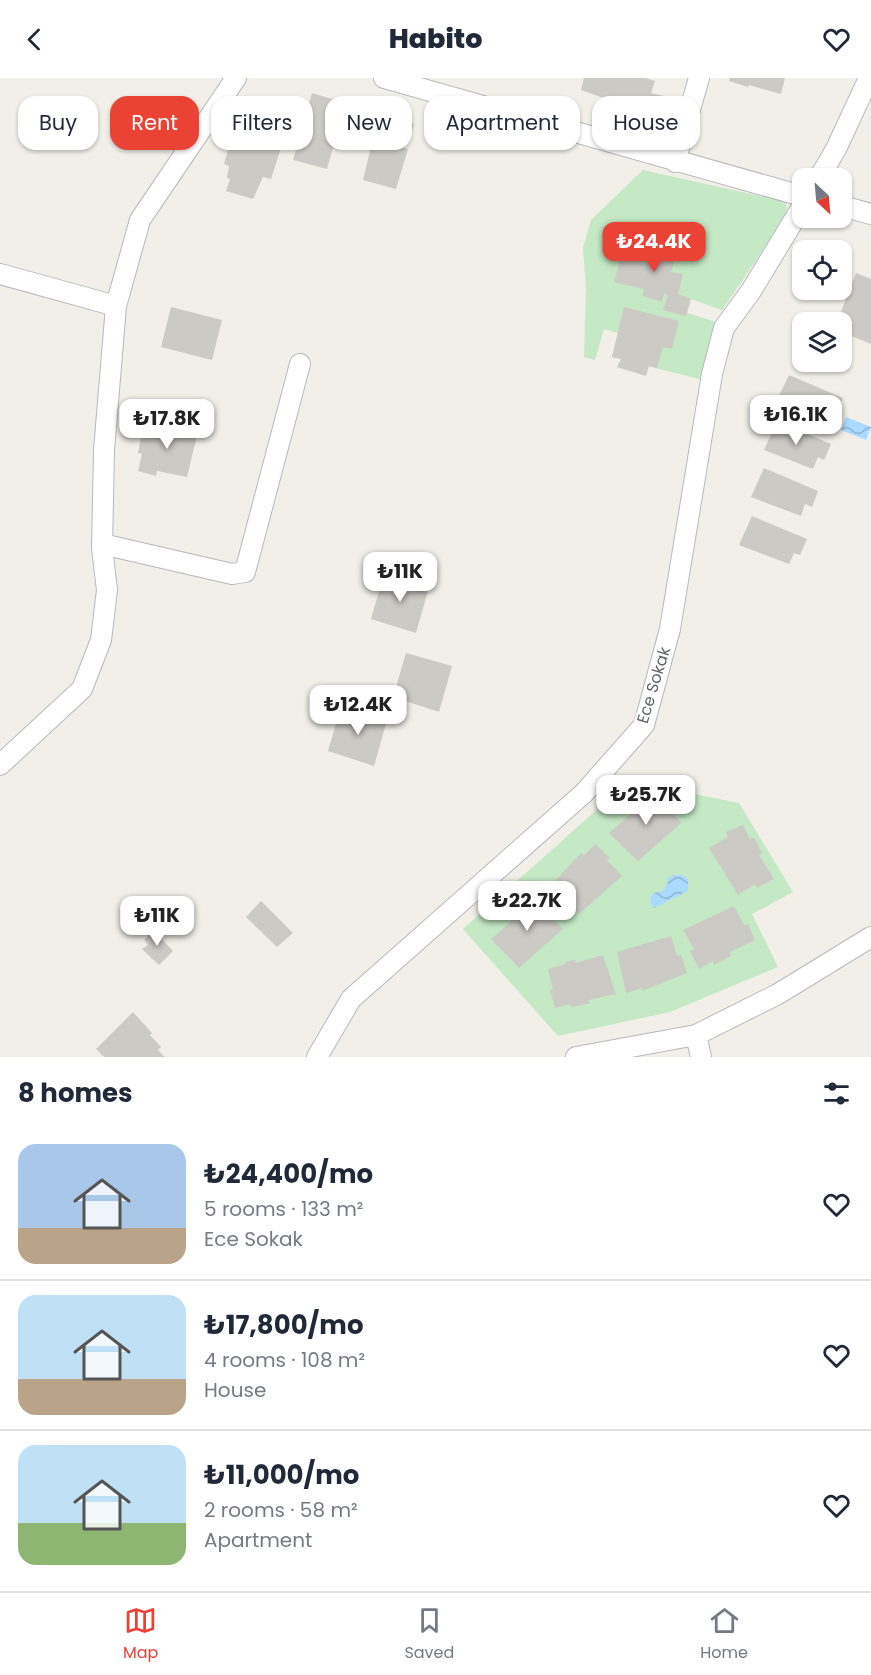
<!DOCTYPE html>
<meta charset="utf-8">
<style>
body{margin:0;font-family:Poppins,sans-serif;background:#f2f2f3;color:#1f2937;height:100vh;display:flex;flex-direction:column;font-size:22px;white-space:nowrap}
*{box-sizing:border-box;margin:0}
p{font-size:20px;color:#747a83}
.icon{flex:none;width:33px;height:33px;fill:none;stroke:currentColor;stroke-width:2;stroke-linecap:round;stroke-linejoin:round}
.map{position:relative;height:979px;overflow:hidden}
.sheet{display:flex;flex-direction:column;background:#fff;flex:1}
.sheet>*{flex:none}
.guide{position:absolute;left:18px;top:18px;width:836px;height:54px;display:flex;gap:12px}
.needle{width:39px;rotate:154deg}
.fabs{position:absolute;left:792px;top:90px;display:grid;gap:12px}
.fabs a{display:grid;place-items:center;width:60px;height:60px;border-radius:12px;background:#fff;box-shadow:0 2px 4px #0004;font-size:30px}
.price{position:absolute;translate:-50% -51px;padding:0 14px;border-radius:12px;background:#fff;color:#222;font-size:20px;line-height:39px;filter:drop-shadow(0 2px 3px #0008)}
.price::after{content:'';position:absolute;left:50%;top:36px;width:18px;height:14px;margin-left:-9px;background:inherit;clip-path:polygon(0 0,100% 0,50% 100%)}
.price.active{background:#ea4335;color:#fff}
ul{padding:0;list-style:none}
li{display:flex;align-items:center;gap:18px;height:150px;padding:0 18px}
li+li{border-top:2px solid #e0e1e3}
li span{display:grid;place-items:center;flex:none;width:168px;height:120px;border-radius:18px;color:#555}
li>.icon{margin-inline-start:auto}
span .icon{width:72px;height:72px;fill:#fffc;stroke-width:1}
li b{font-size:26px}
h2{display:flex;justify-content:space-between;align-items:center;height:72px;padding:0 18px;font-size:26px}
.tag{padding:0 21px;border-radius:18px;background:#fff;box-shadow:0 2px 4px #0004;font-size:21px;line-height:54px}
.tag.active{background:#ea4335;color:#fff}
header{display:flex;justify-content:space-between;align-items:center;height:78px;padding:0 18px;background:#fff;font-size:27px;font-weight:800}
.tab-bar{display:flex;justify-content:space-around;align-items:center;height:84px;border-top:2px solid #e0e1e3;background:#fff;font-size:16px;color:#747a83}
.tab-bar a{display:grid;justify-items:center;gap:3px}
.tab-bar .active{color:#ea4335}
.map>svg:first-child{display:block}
.green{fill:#c5e8c5}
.water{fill:url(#water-waves)}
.building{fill:#cccac5}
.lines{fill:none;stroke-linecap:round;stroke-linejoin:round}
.street-casing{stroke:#b5b8bc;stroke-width:22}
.street{stroke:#fff;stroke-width:20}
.labels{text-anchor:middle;stroke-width:5;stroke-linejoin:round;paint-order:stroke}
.street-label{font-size:16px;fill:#5f6368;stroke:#fff}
</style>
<header><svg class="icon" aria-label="back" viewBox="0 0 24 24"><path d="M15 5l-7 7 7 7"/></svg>Habito<svg class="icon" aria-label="heart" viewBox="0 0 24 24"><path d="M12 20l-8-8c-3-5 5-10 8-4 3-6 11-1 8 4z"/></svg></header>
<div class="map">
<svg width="871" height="979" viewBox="0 0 871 979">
<defs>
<pattern id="water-waves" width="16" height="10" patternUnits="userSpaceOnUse" patternTransform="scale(1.5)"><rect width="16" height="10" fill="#aadaff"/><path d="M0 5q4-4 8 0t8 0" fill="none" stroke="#8eb4d2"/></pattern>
</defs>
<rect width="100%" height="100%" fill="#f1efe8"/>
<g class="green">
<path d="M643,92L786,124L787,137L722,232L691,221L687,235L716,244L703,302L612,279L618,255L604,251L595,282L584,279L586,210L583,170L591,142Z"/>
<path d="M629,703L739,725L793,814L752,836L778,889L670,934L558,958L463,851Z"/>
</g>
<g class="water">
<path d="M846,339L871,349L866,362L841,352Z"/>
<path d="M673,797H682L688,801V813L654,830L651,826L650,819L654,815L662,813L668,805L667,801Z"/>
</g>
<g class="building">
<path d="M584,0H645L655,3L651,15L664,18L657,44L610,31L612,23L581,12Z"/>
<path d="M730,0H785L781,16L749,7L748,9L729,3Z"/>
<path d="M312,15L356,28L353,41L350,40L346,52H350L346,65L335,62L327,91L293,82Z"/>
<path d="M247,32L280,42L277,54L285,57L271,101L263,99L253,121L226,113L230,101L227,100L229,88L224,86L236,42L243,44Z"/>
<path d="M370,32L414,46L411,58H408L404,70L408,71L396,111L363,102L370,73L360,69Z"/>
<path d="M651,156L679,166L671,194L683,196L678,216L691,221L686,238L663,232L668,217L664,216L662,224L643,218L644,211L614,204L625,165L646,172Z"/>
<path d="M856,195L871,201V266L842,254V244H837Z"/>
<path d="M171,229L222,242L212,282L161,269Z"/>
<path d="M624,229L679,243L672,271L663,269L657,290L649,288L646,298L617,289L621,281L612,279Z"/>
<path d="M789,297L843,320L836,336L830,333L825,345L775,326Z"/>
<path d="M777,343L831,366L824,382L818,379L813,391L764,372Z"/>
<path d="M149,345L198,353L187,399L157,393L156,398L138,393L142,376L138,375L141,360L145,361Z"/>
<path d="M764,390L818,413L812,429L805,426L801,438L751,419Z"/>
<path d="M752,438L807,461L800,477L794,475L789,486L739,467Z"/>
<path d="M384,496L429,509L416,555L371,541Z"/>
<path d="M406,575L452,588L439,634L393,619Z"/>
<path d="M341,629L387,642L374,688L328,673Z"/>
<path d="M656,713L681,745L638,783L609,755L631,736L628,733Z"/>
<path d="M743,747L750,761L754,759L762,775L759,777L774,801L757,810L755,806L738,817L709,770L728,759L726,754Z"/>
<path d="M595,766L610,780L607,782L622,798L579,836L551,807L581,775L584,777Z"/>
<path d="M536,818L550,833L547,836L563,851L519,890L491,861L512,843L509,840Z"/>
<path d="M261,823L293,855L277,869L246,839Z"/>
<path d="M734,828L744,847L748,846L755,862L730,874L731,878L714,887L713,883L699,891L690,873L694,871L683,852Z"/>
<path d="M158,848L162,853L159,858L173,873L159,887L142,871L148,867L144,862Z"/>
<path d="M671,858L677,878L681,877L687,895L642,913V910L626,915L617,874Z"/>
<path d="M603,877L616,916L588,922L590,925L572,929L571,926L555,930L550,912L553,911L548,891L566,886L565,884L575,882L576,885Z"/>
<path d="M133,934L152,955L150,957L161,969L158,972L165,979H104L96,971Z"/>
</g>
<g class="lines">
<g class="street-casing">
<g id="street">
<path d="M384,0L802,118"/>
<path d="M675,84L699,0"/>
<path d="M819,100L836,71L869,0"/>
<path d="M842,128L871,136"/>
<path d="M0,196L116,228"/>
<path d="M102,466L232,496L245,494L300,286"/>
<path d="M0,687L82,611L101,562L107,512L102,470L104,372L116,228L140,142L236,0"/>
<path d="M696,957L701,979"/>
<path d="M317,979L351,921L584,715L644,647L670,551L712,296L724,250L751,213L802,129"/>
<path d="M576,979L696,957L778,916L871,859"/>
</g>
</g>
<use href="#street" class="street"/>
</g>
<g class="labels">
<g class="street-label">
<text transform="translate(653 607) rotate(-73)" y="6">Ece Sokak</text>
</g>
</g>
</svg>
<div class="fabs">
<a><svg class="needle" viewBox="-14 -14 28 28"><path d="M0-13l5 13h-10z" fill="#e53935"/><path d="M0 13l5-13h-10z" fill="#747a83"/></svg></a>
<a><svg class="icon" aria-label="locate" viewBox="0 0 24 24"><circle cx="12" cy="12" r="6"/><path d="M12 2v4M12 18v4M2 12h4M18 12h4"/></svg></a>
<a><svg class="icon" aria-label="layers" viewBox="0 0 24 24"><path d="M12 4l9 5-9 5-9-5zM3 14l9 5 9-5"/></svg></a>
</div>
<b class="price active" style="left:654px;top:195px">₺24.4K</b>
<b class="price" style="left:796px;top:368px">₺16.1K</b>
<b class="price" style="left:167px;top:372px">₺17.8K</b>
<b class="price" style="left:400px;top:525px">₺11K</b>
<b class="price" style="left:358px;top:658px">₺12.4K</b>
<b class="price" style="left:646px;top:748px">₺25.7K</b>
<b class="price" style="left:527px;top:854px">₺22.7K</b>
<b class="price" style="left:157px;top:869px">₺11K</b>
<div class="guide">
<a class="tag">Buy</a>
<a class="tag active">Rent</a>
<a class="tag">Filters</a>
<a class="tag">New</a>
<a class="tag">Apartment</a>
<a class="tag">House</a>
</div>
</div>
<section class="sheet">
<h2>8 homes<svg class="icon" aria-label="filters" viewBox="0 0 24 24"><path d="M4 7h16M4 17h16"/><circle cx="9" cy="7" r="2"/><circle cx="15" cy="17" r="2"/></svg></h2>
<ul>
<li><span style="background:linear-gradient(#a9c7e8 70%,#b9a48a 0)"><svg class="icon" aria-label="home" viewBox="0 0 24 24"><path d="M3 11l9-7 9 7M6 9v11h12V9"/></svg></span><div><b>₺24,400/mo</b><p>5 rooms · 133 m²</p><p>Ece Sokak</p></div><svg class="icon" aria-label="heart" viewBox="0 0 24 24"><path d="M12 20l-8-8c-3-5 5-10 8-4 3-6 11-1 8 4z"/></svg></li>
<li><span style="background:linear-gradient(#bfe0f5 70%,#b9a48a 0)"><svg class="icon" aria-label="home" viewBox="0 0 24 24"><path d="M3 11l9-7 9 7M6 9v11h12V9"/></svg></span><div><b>₺17,800/mo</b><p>4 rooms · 108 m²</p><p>House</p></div><svg class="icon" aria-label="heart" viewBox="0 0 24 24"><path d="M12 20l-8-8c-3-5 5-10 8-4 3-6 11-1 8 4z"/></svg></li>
<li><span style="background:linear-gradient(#bfe0f5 65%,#8fb573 0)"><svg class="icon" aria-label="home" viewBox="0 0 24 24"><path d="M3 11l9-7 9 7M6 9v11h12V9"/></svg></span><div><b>₺11,000/mo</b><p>2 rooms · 58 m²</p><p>Apartment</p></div><svg class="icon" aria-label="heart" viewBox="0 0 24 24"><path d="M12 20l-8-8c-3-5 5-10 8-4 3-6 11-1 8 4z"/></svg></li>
</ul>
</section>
<nav class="tab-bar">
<a class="active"><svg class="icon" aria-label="map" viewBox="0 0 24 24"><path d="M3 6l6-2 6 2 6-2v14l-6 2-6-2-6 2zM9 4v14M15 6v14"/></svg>Map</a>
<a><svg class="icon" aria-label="saved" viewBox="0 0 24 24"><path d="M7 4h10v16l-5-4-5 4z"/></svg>Saved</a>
<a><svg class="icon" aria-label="home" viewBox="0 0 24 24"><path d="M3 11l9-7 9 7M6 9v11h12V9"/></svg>Home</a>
</nav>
